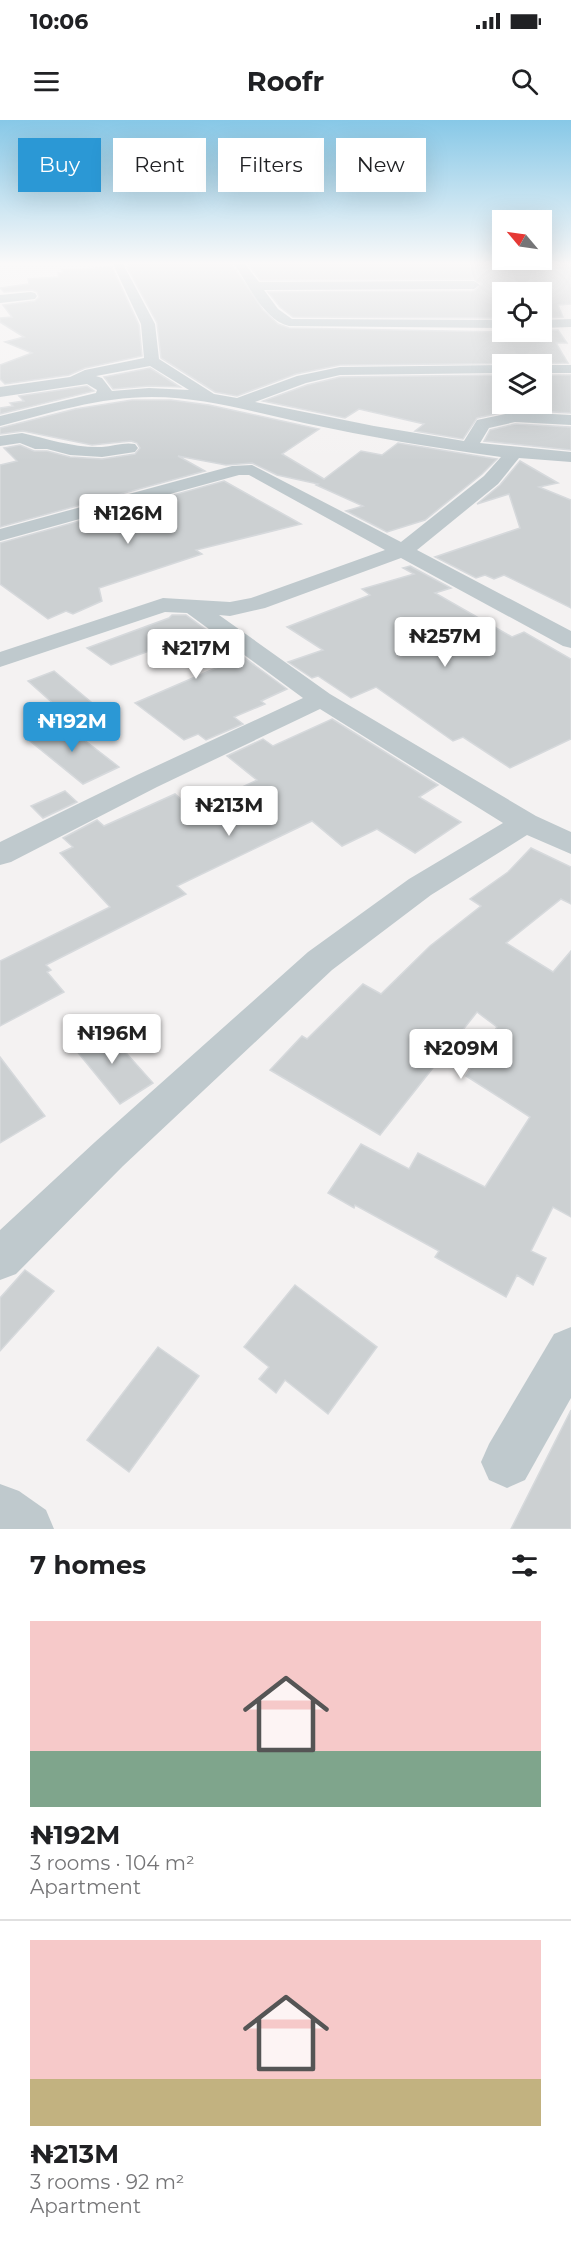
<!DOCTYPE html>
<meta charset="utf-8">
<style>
body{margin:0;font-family:Montserrat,sans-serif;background:#f6f6f6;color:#202124;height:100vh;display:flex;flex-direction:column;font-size:22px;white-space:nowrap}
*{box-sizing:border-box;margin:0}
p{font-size:20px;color:#757577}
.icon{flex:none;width:33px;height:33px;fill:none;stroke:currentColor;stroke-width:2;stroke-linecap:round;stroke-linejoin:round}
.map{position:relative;height:1409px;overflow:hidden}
.drawer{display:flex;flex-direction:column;background:#fff;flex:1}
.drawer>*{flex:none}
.guide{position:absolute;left:18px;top:18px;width:536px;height:54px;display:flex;gap:12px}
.needle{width:39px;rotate:299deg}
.tools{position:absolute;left:492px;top:90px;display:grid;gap:12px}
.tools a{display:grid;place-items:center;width:60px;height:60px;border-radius:0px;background:#fff;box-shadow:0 6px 24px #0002;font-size:30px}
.price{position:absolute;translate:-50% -51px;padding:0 14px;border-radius:6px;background:#fff;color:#222;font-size:20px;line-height:39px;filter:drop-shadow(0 2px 3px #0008)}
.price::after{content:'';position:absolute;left:50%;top:36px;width:18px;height:14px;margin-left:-9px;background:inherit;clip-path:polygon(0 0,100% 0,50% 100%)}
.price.on{background:#2b98d5;color:#fff}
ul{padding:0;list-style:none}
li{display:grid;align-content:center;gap:12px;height:318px;padding:0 30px}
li+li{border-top:2px solid #e0e0e0}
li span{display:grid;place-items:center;height:186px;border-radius:0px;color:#555}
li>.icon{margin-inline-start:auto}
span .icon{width:108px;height:108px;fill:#fffc;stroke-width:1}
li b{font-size:26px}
h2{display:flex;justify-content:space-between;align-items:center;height:72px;padding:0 30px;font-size:26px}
.tag{padding:0 21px;border-radius:0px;background:#fff;box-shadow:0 6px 24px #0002;font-size:21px;line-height:54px}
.tag.on{background:#2b98d5;color:#fff}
.status{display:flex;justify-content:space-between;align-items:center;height:42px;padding:0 30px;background:#fff;direction:ltr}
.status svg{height:16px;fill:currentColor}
header{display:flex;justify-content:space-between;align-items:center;height:78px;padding:0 30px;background:#fff;font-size:27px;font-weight:700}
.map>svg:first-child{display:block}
.building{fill:#ccd0d2;stroke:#d6d9dc;stroke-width:1.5}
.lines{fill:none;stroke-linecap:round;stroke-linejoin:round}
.street{fill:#bfc9cd;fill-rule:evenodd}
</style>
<div class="status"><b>10:06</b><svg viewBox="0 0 49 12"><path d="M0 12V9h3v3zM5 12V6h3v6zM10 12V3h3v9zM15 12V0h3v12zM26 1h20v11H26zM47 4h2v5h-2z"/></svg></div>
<header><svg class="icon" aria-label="menu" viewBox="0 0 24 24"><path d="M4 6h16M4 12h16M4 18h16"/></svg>Roofr<svg class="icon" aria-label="search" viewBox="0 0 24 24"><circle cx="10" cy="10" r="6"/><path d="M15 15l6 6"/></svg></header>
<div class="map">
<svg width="571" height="1409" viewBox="0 0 571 1409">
<rect width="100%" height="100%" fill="#f4f2f2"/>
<g class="building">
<path d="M129,144H232L263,190L278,204L289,208L502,212L558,210L567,223H556L568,243L340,245L296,254L237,276L215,272L161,238L157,203L127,147H129Z"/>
<path d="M248,144H571V184L558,185L563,197L542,198V172H502V198L293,197L280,187L268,172L474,171L482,164L474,159L260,160Z"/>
<path d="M112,147L139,205L142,236L85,248L69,255L5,264L0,259V245L32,233L5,222L24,217L0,202V198L12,197L3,185L35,181L39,177L37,172L32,170L4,172L0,168L29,164L28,159L59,157L58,153H63L62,150Z"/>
<path d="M150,248L180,267L149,266L113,269L104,257Z"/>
<path d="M502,255V284H542V255H571V293L515,290L477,298L463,319L415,311L424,304L359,289L345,298L263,281L307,265L340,257Z"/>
<path d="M87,266L94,271L0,294V288L13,286L10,283L24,281L19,276Z"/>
<path d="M132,280H171L209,285L319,309L282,334L324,359L361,331L382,335L398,323L497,339L482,354L425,400L387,412L346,391L363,386L316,365L318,364L277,355L252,343L226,345L178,336L205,351L0,407V345L17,341L4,328L20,325L34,331H47L70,337L102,339L135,334L140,328L137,323L131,321L92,325L23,311L0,314V308L75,289Z"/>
<path d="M515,304L571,307V330L484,321L490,310Z"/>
<path d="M520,341L558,363L539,367L571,380V488L504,455L494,459L485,455L476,458L435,437L520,408L509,374L477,384L500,365Z"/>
<path d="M224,361L301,404L196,430L202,434L99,468L102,481L73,494L66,491L48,499L0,464V423Z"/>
<path d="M410,446L451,468L435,473L512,517L524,512L571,539V619L510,648L463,617L453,621L376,567L351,578L318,556L312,558L288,542L323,530L287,507L370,475L362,469L414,454L403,448Z"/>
<path d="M172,495H186L287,569L261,581L265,584L234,597L243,604L206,620L198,614L184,620L135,583L223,545L190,516L111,545L87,528L169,498Z"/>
<path d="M54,551L109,597L82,609L28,561Z"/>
<path d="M332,599L438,665L419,677L461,702L415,733L377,709L342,726L312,701L177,766L186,774L46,845L51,850L47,852L64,872L0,906V841L110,787L60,733L73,727L63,718L97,700L104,706L175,674L193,690L257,660L227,636L263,619L273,626Z"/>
<path d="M61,602L119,647L83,664L25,617Z"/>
<path d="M65,671L77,682L43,698L31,686Z"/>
<path d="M531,728L571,747V784L561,779L506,823L553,852L571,831V1097L553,1087L531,1131L546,1138L533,1165L517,1155L506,1177L435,1137L439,1131L355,1085L354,1088L328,1073L361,1024L409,1049L418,1033L485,1067L530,997L466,956L497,907L477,892L380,1015L270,950L302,916L307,919L363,864L381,874L430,826L481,786L470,779L508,752Z"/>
<path d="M102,906L153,963L120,984L71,924Z"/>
<path d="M0,937L45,996L0,1023Z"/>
<path d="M25,1150L54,1171L0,1231V1178Z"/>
<path d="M295,1165L377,1227L328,1294L285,1260L276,1273L259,1259L269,1247L244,1227Z"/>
<path d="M158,1227L199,1256L129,1352L87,1320Z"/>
<path d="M571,1290V1409H511Z"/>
</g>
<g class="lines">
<g class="street">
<path d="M113,144H123L155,204L159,239L214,274L237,278L297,256L340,247L502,245V253L340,255L306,263L255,282L374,306L464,321L477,300L515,292L571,295V305L515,302L489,308L480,323L571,332V342L519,338L498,364L417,430L571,511V528L563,526L401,438L265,488L230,496L219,495L330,574L536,696L571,712V734L527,715L431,775L332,850L123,1046L16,1154L0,1160V1110L95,1022L308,832L409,759L503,703L320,589L157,667L11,742L0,745V722L137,655L303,578L187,493L165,492L0,547V532L163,478L230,482L251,478L385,430L249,355H239L0,421V409L232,346L252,345L401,422L484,356L501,337C435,328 369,317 304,303C253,292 204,277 152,277C99,277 50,293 0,306V296L96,273L97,270L87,264L0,277V267L70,257L85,250L144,238L141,204ZM150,246L189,270L149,268L112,271L102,258L96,256Z"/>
<path d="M234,144H245L259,162L474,161L480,165L474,169L264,170L278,189L292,199L502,200V208L289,206C263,199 249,165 234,144Z"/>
<path d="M31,172L35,173L37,176L35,179L0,183V175Z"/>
<path d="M571,199V207L542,208V200Z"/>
<rect x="542" y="245" width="29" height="8"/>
<path d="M22,313C48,319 74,328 102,327C113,326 124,322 135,324L138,328L135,332L102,337L70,335L47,329H35L20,323L0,326V316Z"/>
<path d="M571,1207V1278L525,1360L507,1368L489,1360L481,1342L489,1324L554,1214Z"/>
<path d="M0,1364L19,1371L46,1390L54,1409H0Z"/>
</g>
</g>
<linearGradient id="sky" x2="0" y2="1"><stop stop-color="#87c8e7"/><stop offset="0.42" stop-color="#faf9f9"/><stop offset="1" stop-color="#faf9f9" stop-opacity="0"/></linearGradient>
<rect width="571" height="341" fill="url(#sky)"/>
</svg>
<div class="tools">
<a><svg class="needle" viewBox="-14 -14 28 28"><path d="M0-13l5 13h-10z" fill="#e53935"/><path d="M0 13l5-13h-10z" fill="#757577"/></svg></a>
<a><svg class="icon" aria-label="locate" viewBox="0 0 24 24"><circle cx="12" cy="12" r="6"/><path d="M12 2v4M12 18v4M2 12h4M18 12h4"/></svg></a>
<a><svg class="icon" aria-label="layers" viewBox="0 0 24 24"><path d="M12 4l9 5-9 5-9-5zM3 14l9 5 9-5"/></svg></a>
</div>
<b class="price" style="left:128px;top:425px">₦126M</b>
<b class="price" style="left:445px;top:548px">₦257M</b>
<b class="price" style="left:196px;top:560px">₦217M</b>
<b class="price on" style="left:72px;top:633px">₦192M</b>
<b class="price" style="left:229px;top:717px">₦213M</b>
<b class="price" style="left:112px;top:945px">₦196M</b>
<b class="price" style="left:461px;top:960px">₦209M</b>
<div class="guide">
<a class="tag on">Buy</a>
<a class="tag">Rent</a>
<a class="tag">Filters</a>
<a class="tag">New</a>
</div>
</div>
<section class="drawer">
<h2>7 homes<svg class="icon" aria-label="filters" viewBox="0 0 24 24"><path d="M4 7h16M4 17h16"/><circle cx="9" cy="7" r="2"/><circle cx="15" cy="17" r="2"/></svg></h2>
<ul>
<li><span style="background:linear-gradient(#f6c9c9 70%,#7fa58c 0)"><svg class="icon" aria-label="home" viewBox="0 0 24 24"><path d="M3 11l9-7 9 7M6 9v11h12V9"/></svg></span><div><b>₦192M</b><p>3 rooms · 104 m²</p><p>Apartment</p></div></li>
<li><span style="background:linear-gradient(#f6c9c9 75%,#c2b280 0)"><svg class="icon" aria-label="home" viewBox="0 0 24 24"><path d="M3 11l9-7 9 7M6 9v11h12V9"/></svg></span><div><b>₦213M</b><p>3 rooms · 92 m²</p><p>Apartment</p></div></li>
</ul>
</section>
